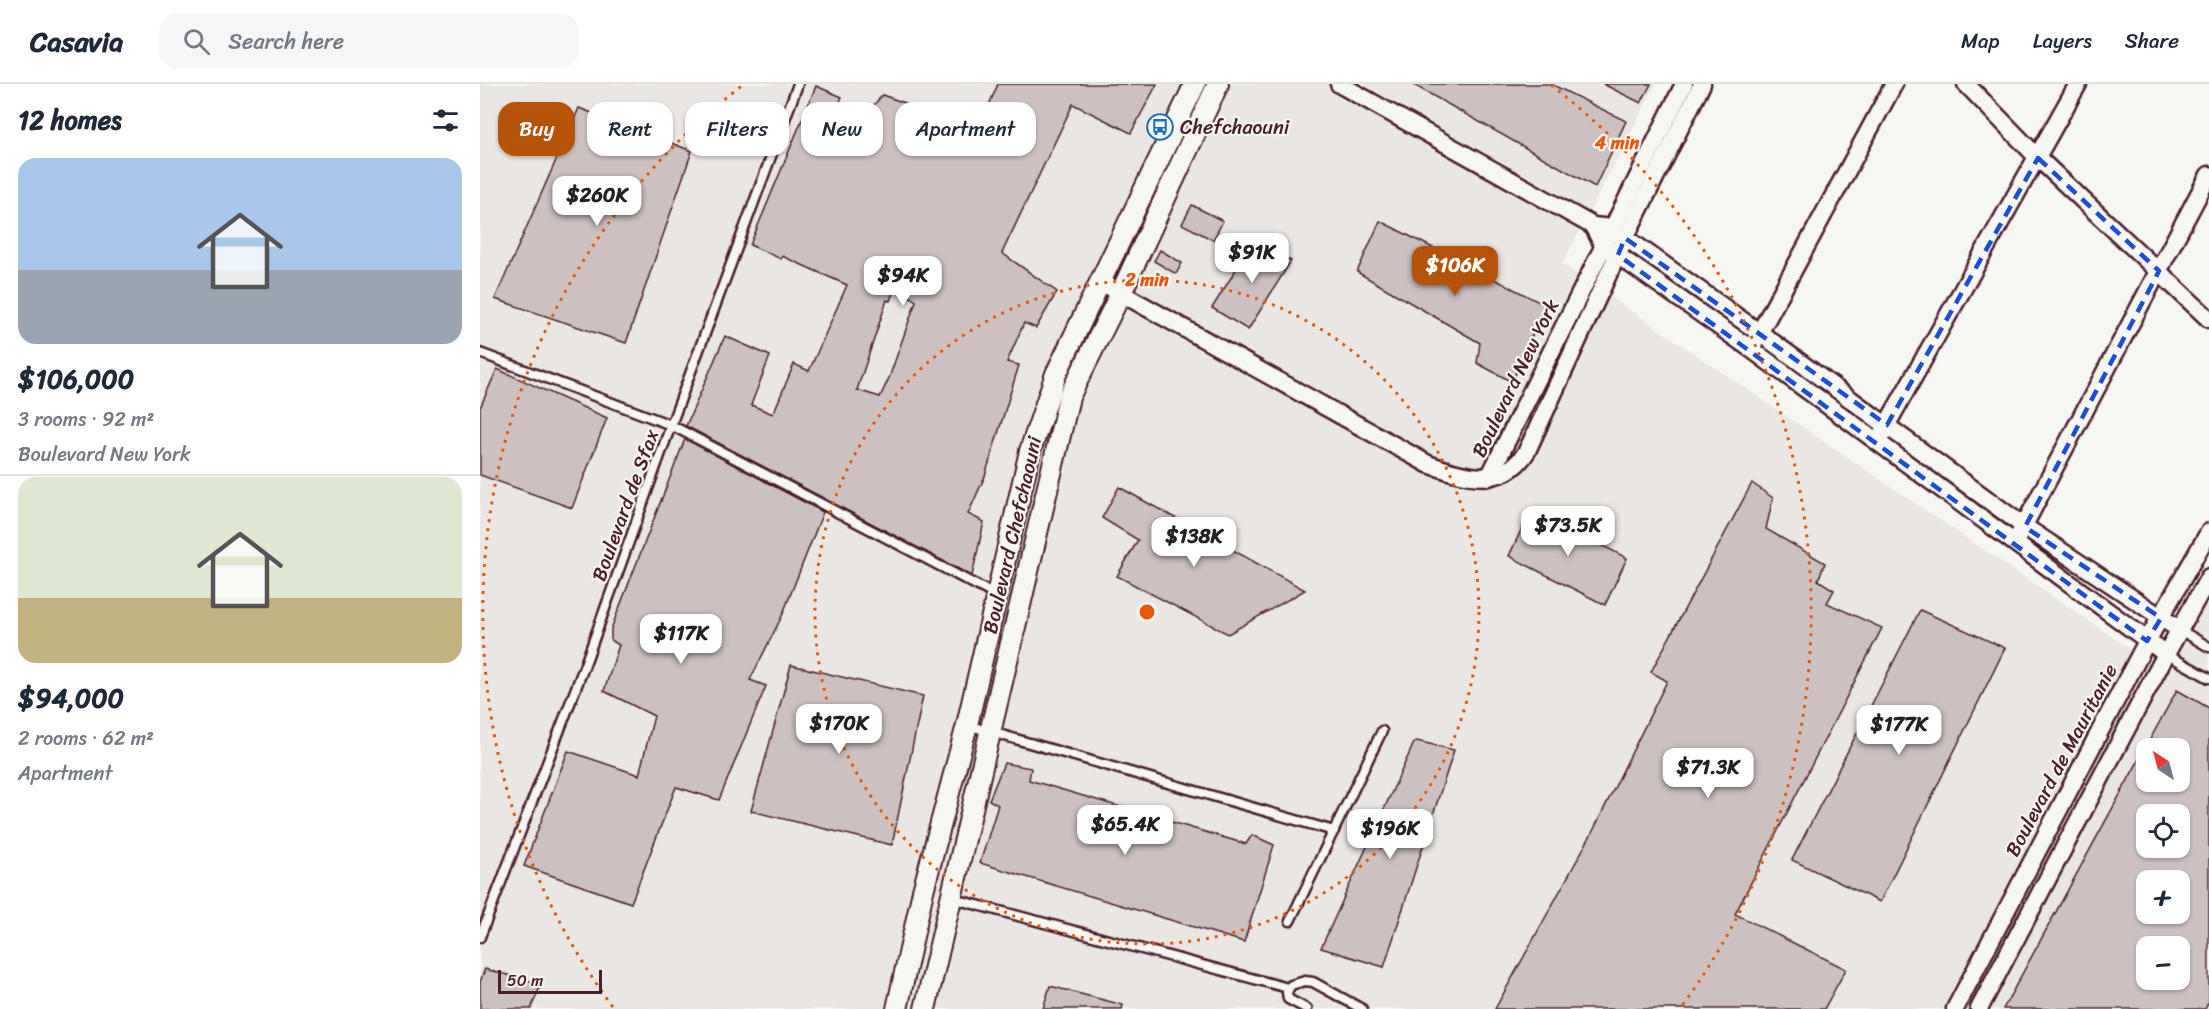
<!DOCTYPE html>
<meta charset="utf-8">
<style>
body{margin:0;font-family:Sriracha,sans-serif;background:#f6f6f7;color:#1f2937;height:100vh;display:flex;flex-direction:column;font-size:22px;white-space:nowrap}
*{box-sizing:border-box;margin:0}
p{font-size:20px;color:#747a83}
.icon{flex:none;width:33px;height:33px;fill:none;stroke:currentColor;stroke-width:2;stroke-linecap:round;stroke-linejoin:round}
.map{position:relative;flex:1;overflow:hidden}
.details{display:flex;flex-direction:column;background:#fff;width:480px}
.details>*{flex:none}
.guide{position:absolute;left:18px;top:18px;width:570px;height:54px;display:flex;gap:12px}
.needle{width:39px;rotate:324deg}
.buttons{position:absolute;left:1656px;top:654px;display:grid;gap:12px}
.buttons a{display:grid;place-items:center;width:54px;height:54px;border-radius:12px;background:#fff;box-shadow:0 2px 4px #0004;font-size:30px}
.scale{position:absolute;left:18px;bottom:15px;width:104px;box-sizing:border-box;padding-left:6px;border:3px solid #4a1f2b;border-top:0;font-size:16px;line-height:21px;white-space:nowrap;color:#4a1f2b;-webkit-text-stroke:4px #f6f6f2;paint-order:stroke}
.price{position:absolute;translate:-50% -51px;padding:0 14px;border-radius:12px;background:#fff;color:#222;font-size:20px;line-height:39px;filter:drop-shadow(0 2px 3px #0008)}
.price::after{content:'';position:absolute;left:50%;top:36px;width:18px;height:14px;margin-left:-9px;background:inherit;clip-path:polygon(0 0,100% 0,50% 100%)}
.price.active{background:#b45309;color:#fff}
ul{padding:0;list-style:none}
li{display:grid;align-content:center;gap:12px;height:318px;padding:0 18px}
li+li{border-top:2px solid #e0e1e3}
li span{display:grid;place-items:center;height:186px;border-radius:18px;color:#555}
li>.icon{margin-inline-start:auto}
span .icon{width:108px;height:108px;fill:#fffc;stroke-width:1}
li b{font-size:26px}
h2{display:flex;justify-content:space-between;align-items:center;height:72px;padding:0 18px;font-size:26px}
.chip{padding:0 21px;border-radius:18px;background:#fff;box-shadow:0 2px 4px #0004;font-size:21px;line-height:54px}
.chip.active{background:#b45309;color:#fff}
header{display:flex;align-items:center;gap:36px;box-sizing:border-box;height:84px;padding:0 30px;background:#fff;border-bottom:2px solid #e0e1e3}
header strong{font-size:28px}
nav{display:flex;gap:33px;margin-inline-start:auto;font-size:21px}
.search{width:420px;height:54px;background:#f6f6f7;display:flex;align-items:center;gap:15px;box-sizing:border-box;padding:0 21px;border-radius:18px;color:#747a83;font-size:22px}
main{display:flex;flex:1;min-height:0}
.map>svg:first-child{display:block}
.built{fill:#e9e6e3;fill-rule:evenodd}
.building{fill:#ccc1c0;stroke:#4a1f2b;stroke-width:1.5;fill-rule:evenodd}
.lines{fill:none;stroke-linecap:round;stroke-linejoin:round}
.service-casing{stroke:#4a1f2b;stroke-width:13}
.minor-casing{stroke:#4a1f2b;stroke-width:21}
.tertiary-casing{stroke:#4a1f2b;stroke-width:24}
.service{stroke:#f6f6f2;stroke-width:8}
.minor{stroke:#f6f6f2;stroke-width:16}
.tertiary{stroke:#f6f6f2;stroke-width:20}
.marked{fill:none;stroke:#1d4ed8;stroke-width:4.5;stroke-dasharray:12 8;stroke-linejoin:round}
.ring{fill:none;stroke:#e8590c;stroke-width:3;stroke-dasharray:3 6}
.labels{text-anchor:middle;stroke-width:4.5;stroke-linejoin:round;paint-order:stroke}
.poi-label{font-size:20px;fill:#4a1f2b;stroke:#f6f6f2;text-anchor:start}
.street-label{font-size:20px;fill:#4a1f2b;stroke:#f6f6f2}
.centre{fill:#e8590c;stroke:#f6f6f2;stroke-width:3}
.ring-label{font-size:18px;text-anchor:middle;font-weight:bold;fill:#e8590c;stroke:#f6f6f2;stroke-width:4.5;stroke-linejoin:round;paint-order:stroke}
</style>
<header>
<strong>Casavia</strong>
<div class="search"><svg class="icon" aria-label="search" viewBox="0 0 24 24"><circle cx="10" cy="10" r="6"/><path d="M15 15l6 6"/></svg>Search here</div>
<nav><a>Map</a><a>Layers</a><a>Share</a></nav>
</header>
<main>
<section class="details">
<h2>12 homes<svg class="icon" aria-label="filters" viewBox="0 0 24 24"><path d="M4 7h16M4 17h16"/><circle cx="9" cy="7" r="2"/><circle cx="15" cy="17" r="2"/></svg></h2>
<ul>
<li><span style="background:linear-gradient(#a9c7e8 60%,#9aa5b1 0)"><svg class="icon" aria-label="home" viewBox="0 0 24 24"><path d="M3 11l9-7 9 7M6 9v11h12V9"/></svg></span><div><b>$106,000</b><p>3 rooms · 92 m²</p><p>Boulevard New York</p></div></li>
<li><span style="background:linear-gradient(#dfe7d0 65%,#c2b280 0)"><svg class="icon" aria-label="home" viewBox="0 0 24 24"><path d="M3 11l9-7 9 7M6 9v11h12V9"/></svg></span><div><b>$94,000</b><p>2 rooms · 62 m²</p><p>Apartment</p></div></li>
</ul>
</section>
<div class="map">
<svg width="1729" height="925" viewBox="0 0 1729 925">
<rect width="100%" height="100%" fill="#f6f6f2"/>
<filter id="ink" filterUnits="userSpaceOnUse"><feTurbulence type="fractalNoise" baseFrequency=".0167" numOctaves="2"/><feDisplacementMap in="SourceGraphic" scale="12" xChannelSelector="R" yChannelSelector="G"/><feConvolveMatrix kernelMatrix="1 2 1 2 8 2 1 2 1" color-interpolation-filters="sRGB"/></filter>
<g filter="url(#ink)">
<path class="built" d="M0,0H1176L1082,180L1684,588L1729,504V925H0ZM1666,664H1700V698H1666ZM1666,730H1700V764H1666ZM1666,796H1700V830H1666ZM1666,862H1700V896H1666Z"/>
<g class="building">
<path d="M518,0H677L651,49L593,20L522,169L577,208L556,244L544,239L527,278L539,281L505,392L488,430L504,438L492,492L206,342L245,252L290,272L271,321L293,330L314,280L329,287L367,201L302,172L301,175L270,161L336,2L362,13L359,20L386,31L402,11L425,19L419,34L480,58L486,44L497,49ZM415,203L436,217L409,294L400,313L377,306L407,216L410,217Z"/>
<path d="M932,0H1071L1146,37L1115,103Z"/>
<path d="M1123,0H1171L1161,19Z"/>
<path d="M99,24L212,67L146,259L15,215Z"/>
<path d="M712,121L743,137L733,156L702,140Z"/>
<path d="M900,137L1065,221L1032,298L997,279L1000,259L877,188Z"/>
<path d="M775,155L811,177L768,246L732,224Z"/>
<path d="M680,166L702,179L696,190L674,177Z"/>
<path d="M17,285L127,334L92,424L0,391V324Z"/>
<path d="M205,355L343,428L302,532L270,596L286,602L239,716L196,703L151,819L44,782L88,667L159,691L174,632L124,607L139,561L131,556V545Z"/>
<path d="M1272,399L1293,414L1286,445L1345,479L1338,496L1354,506L1347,519L1402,544L1255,830L1366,885L1344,925H1015L1113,747L1187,597L1171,588Z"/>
<path d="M639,403L825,506L748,550L637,492L658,456L622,434Z"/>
<path d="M1051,425L1147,474L1125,521L1029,472Z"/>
<path d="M1440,526L1525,564L1400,818L1312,776Z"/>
<path d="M311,581L443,612L412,761L271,727Z"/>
<path d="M1697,606L1729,624V917L1725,925H1523ZM1666,664H1700V698H1666ZM1666,730H1700V764H1666ZM1666,796H1700V830H1666ZM1666,862H1700V896H1666Z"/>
<path d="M937,657L974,666L904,883L841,864L934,659Z"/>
<path d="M524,679L551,684L549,696L766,760L772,751L794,761L764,858L500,779L518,721L509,716Z"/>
<path d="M5,885L61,900L51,925H0V898Z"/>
<path d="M570,902L643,921L642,925H563Z"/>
</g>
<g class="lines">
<g class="service-casing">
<g id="service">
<path d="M0,269L191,341L517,512"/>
<path d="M1700,546L1729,563"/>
<path d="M1686,570L1729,594"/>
<path d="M487,641L854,747"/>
<path d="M471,814L808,904"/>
<path d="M810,837L902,647"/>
<path d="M0,853L104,583L191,341L318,0"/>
<path d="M827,925L808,915L807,908L811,901L825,897L833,898L882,925"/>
</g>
</g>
<g class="minor-casing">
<g id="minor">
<path d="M859,0L1113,142L1132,144L1280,249L1545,443L1700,546"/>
<path d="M1486,0L1558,74L1729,235"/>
<path d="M1113,142L1123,161L1271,265L1686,570"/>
<path d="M621,198L948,380C983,392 1023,406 1047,367L1145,154L1222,0"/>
<path d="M1274,259L1414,0"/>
<path d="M1401,351L1598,0"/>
<path d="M1009,393L1204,0"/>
<path d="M1539,451L1729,91"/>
<path d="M1475,925L1667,557L1729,448"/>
<path d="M1499,925L1686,570L1729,493"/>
</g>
</g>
<g class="tertiary-casing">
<g id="tertiary">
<path d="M417,925L443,807L487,641L550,367L576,290L715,0"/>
<path d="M445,925L589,313L641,209L738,0"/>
</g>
</g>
<use href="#service" class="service"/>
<use href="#minor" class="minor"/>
<use href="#tertiary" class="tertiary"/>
</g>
</g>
<path class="marked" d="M1558,74L1679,187L1545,443L1681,534L1667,557L1138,171L1145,154L1407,341Z"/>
<g class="ring">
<circle cx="667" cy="528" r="332"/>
<path d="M133 923A664 664 0 0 1 263 1M1071 1A664 664 0 0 1 1201 923"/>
</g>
<defs>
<g id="bus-ring" transform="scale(1.35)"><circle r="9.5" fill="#f6f6f2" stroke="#1f6fb2" stroke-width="1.5"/><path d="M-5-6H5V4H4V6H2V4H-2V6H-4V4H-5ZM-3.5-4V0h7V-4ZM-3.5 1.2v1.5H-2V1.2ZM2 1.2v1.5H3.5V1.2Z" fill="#1f6fb2"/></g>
</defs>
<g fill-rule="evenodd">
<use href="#bus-ring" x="680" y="43"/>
</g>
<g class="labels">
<g class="poi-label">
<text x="700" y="50">Chefchaouni</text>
</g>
<g class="street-label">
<text transform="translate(1035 294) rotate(-64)" y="7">Boulevard New York</text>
<text transform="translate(145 421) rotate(-70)" y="7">Boulevard de Sfax</text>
<text transform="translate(532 451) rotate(-77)" y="7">Boulevard Chefchaouni</text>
<text transform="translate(1581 676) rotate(-62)" y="7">Boulevard de Mauritanie</text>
</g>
</g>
<circle cx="667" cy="528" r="9" class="centre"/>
<g class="ring-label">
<text x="1137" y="65">4 min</text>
<text x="667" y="202">2 min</text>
</g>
</svg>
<div class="buttons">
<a><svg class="needle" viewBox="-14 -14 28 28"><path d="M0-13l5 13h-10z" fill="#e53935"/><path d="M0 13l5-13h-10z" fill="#747a83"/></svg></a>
<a><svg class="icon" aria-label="locate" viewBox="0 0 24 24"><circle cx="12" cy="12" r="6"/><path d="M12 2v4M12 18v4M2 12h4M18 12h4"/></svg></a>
<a>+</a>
<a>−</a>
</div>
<div class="scale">50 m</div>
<b class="price" style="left:117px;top:143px">$260K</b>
<b class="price" style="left:772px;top:200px">$91K</b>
<b class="price active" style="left:975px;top:213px">$106K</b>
<b class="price" style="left:423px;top:223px">$94K</b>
<b class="price" style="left:1088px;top:473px">$73.5K</b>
<b class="price" style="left:714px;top:484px">$138K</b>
<b class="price" style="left:201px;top:581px">$117K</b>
<b class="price" style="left:359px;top:671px">$170K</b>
<b class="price" style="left:1419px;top:672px">$177K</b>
<b class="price" style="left:1228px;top:715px">$71.3K</b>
<b class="price" style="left:645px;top:772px">$65.4K</b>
<b class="price" style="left:910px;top:776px">$196K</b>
<div class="guide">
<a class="chip active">Buy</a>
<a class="chip">Rent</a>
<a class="chip">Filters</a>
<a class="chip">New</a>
<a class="chip">Apartment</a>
</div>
</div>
</main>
